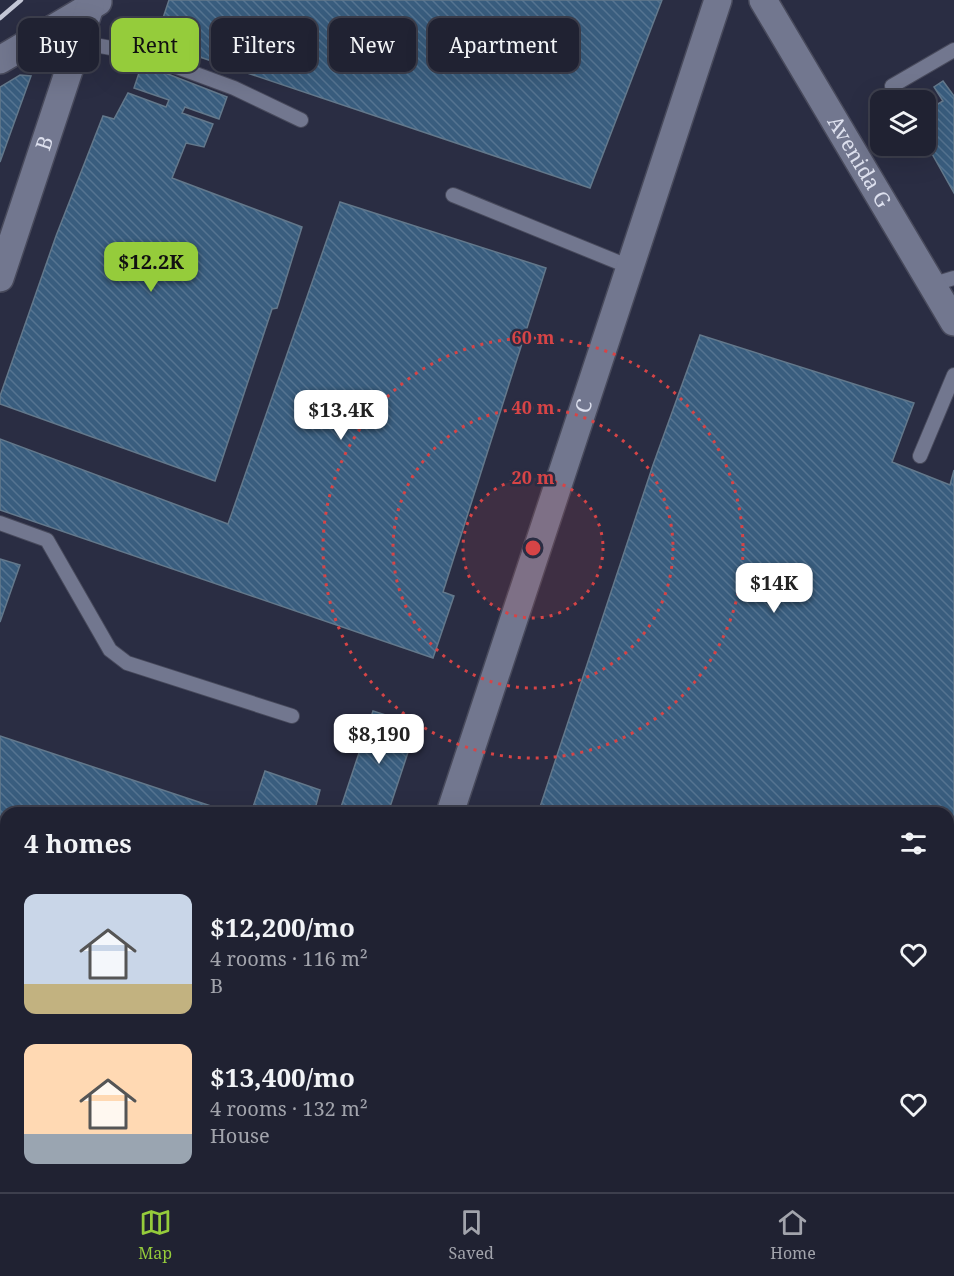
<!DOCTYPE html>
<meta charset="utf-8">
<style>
body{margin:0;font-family:"Noto Serif",serif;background:#2d2f3e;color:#f1f3f6;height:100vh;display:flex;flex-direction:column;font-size:22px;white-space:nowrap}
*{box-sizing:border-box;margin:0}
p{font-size:20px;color:#a2a4ac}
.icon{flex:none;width:33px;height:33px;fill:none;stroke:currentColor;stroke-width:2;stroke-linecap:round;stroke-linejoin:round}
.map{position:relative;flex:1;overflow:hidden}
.panel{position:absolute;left:0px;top:807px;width:954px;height:386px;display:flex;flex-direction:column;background:#202232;border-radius:18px 18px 0 0;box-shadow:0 6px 24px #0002,0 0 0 2px #3d3f4d}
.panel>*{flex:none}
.guide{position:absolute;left:18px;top:18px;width:600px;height:54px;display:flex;gap:12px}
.fabs{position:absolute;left:870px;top:90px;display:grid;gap:12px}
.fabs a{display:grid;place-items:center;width:66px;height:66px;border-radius:12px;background:#202232;box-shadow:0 6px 24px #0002,0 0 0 2px #3d3f4d;font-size:30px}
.price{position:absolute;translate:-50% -51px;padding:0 14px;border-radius:12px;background:#fff;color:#222;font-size:20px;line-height:39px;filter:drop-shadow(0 2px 3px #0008)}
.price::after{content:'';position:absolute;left:50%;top:36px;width:18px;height:14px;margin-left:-9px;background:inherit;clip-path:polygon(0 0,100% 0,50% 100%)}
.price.active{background:#95cc3b;color:#111}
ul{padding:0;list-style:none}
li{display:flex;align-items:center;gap:18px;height:150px;padding:0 24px}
li span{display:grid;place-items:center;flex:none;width:168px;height:120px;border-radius:12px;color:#555}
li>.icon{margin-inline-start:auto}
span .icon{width:72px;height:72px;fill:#fffc;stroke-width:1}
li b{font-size:26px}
h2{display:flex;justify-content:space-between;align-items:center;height:72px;padding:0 24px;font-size:26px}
.pill{padding:0 21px;border-radius:12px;background:#202232;box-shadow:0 6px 24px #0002,0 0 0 2px #3d3f4d;font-size:21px;line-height:54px}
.pill.active{background:#95cc3b;color:#111}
.dock{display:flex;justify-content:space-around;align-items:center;height:84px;border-top:2px solid #3d3f4d;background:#202232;font-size:16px;color:#a2a4ac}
.dock a{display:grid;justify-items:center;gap:3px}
.dock .active{color:#95cc3b}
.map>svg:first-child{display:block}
.building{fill:url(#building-back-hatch);stroke:#63788b;stroke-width:1.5}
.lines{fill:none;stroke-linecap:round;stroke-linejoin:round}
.service-casing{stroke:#484a5c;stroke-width:16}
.minor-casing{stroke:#484a5c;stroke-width:30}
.service{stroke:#72778f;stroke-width:14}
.minor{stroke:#72778f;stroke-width:27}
.rail{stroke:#c3c6d5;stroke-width:4.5}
.ring{fill:none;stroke:#d74446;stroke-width:3;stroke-dasharray:3 6}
.labels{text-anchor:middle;stroke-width:5;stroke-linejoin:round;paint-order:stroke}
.street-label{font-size:21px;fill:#dde0ee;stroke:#2a2d43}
.centre{fill:#d74446;stroke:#2a2d43;stroke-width:3}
.ring-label{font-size:18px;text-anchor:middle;font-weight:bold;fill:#d74446;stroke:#2a2d43;stroke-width:5;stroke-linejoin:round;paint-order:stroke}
</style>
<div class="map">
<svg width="954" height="1192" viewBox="0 0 954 1192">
<defs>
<pattern id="building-back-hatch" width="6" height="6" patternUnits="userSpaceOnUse" patternTransform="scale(1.5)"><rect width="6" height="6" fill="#395d7e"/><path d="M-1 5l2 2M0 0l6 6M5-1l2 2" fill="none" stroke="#557491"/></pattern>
</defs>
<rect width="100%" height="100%" fill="#2a2d43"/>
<g class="building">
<path d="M169,0H662L590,188L155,42Z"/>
<path d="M142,64L227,97L219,119L185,107L182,113L213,124L204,147L186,143L172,178L302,227L277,308L272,309L215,481L0,404V396L56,236L103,116L114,119L128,93L166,107L169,100L134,88Z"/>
<path d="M20,75L31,76L0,162V87Z"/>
<path d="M943,81L954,96V193L926,143V111L943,101L934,87Z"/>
<path d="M340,202L546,268L443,592L454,596L433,658L0,510V439L228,524Z"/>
<path d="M700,335L914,403L892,462L950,485L954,470V944L948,961V813H538L653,465Z"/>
<path d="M0,559L20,565L0,622Z"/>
<path d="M373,711L417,725L388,813H339Z"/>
<path d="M0,736L232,813H6V1159L0,1157Z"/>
<path d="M265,771L320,790L314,813H251Z"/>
<path d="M68,1186H273L271,1192H76L67,1189Z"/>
<path d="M410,1186H870L868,1192H408Z"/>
</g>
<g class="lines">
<g class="service-casing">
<g id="service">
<path d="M78,42L139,53L234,88L301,120"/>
<path d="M892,86L954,50"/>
<path d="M453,195L630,267"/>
<path d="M931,285L954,278"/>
<path d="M920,456L954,375"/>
<path d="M0,523L47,540L110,650L127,663L292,716"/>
</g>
</g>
<g class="minor-casing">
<g id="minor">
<path id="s1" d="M763,0L954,322"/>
<path d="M0,60L98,2"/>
<path id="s2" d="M0,278L90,7"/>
<path id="s3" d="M450,813L718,0"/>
<path d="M326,1192L327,1186"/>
<path d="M950,1192L954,1180"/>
</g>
</g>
<use href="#service" class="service"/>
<use href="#minor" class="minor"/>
<path class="rail" d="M0,18L21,0"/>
</g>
<circle cx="533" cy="548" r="70" fill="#d74446" fill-opacity=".12"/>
<g class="ring">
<circle cx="533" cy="548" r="70"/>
<circle cx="533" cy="548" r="140"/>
<circle cx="533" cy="548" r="210"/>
</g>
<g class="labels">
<g class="street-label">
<text dy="7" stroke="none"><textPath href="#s2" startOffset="142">B</textPath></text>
<text dy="7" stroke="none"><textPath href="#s1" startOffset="188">Avenida G</textPath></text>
<text dy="7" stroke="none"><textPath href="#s3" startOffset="428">C</textPath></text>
</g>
</g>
<circle cx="533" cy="548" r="9" class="centre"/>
<g class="ring-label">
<text x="533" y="344">60 m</text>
<text x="533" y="414">40 m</text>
<text x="533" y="484">20 m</text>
</g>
</svg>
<div class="fabs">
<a><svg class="icon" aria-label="layers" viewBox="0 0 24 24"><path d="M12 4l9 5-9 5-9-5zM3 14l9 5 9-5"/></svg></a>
</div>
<b class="price active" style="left:151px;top:293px">$12.2K</b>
<b class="price" style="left:341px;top:441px">$13.4K</b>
<b class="price" style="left:774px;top:614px">$14K</b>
<b class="price" style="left:379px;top:765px">$8,190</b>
<div class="guide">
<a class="pill">Buy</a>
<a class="pill active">Rent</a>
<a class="pill">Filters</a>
<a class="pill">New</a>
<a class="pill">Apartment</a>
</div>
<section class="panel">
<h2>4 homes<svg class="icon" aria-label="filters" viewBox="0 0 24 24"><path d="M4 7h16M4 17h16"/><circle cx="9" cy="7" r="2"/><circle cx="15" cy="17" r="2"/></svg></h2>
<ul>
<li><span style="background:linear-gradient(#c9d6e8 75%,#c2b280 0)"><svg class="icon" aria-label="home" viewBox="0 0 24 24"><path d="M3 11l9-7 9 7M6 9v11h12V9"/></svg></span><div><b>$12,200/mo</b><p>4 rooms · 116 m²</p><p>B</p></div><svg class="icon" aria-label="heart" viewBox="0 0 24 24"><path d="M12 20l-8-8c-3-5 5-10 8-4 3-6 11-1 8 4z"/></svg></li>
<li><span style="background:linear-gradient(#ffd9b3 75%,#9aa5b1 0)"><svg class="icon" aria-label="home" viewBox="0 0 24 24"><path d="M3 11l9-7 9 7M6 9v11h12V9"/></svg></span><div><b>$13,400/mo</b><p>4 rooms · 132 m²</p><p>House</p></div><svg class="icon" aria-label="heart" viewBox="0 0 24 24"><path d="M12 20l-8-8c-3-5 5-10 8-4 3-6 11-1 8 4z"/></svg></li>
</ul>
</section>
</div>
<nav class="dock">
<a class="active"><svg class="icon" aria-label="map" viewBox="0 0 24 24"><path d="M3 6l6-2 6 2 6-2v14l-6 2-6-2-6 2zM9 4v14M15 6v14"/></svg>Map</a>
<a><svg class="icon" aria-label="saved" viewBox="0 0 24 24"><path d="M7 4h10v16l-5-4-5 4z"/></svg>Saved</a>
<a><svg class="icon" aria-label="home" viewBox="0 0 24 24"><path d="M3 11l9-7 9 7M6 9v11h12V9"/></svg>Home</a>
</nav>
